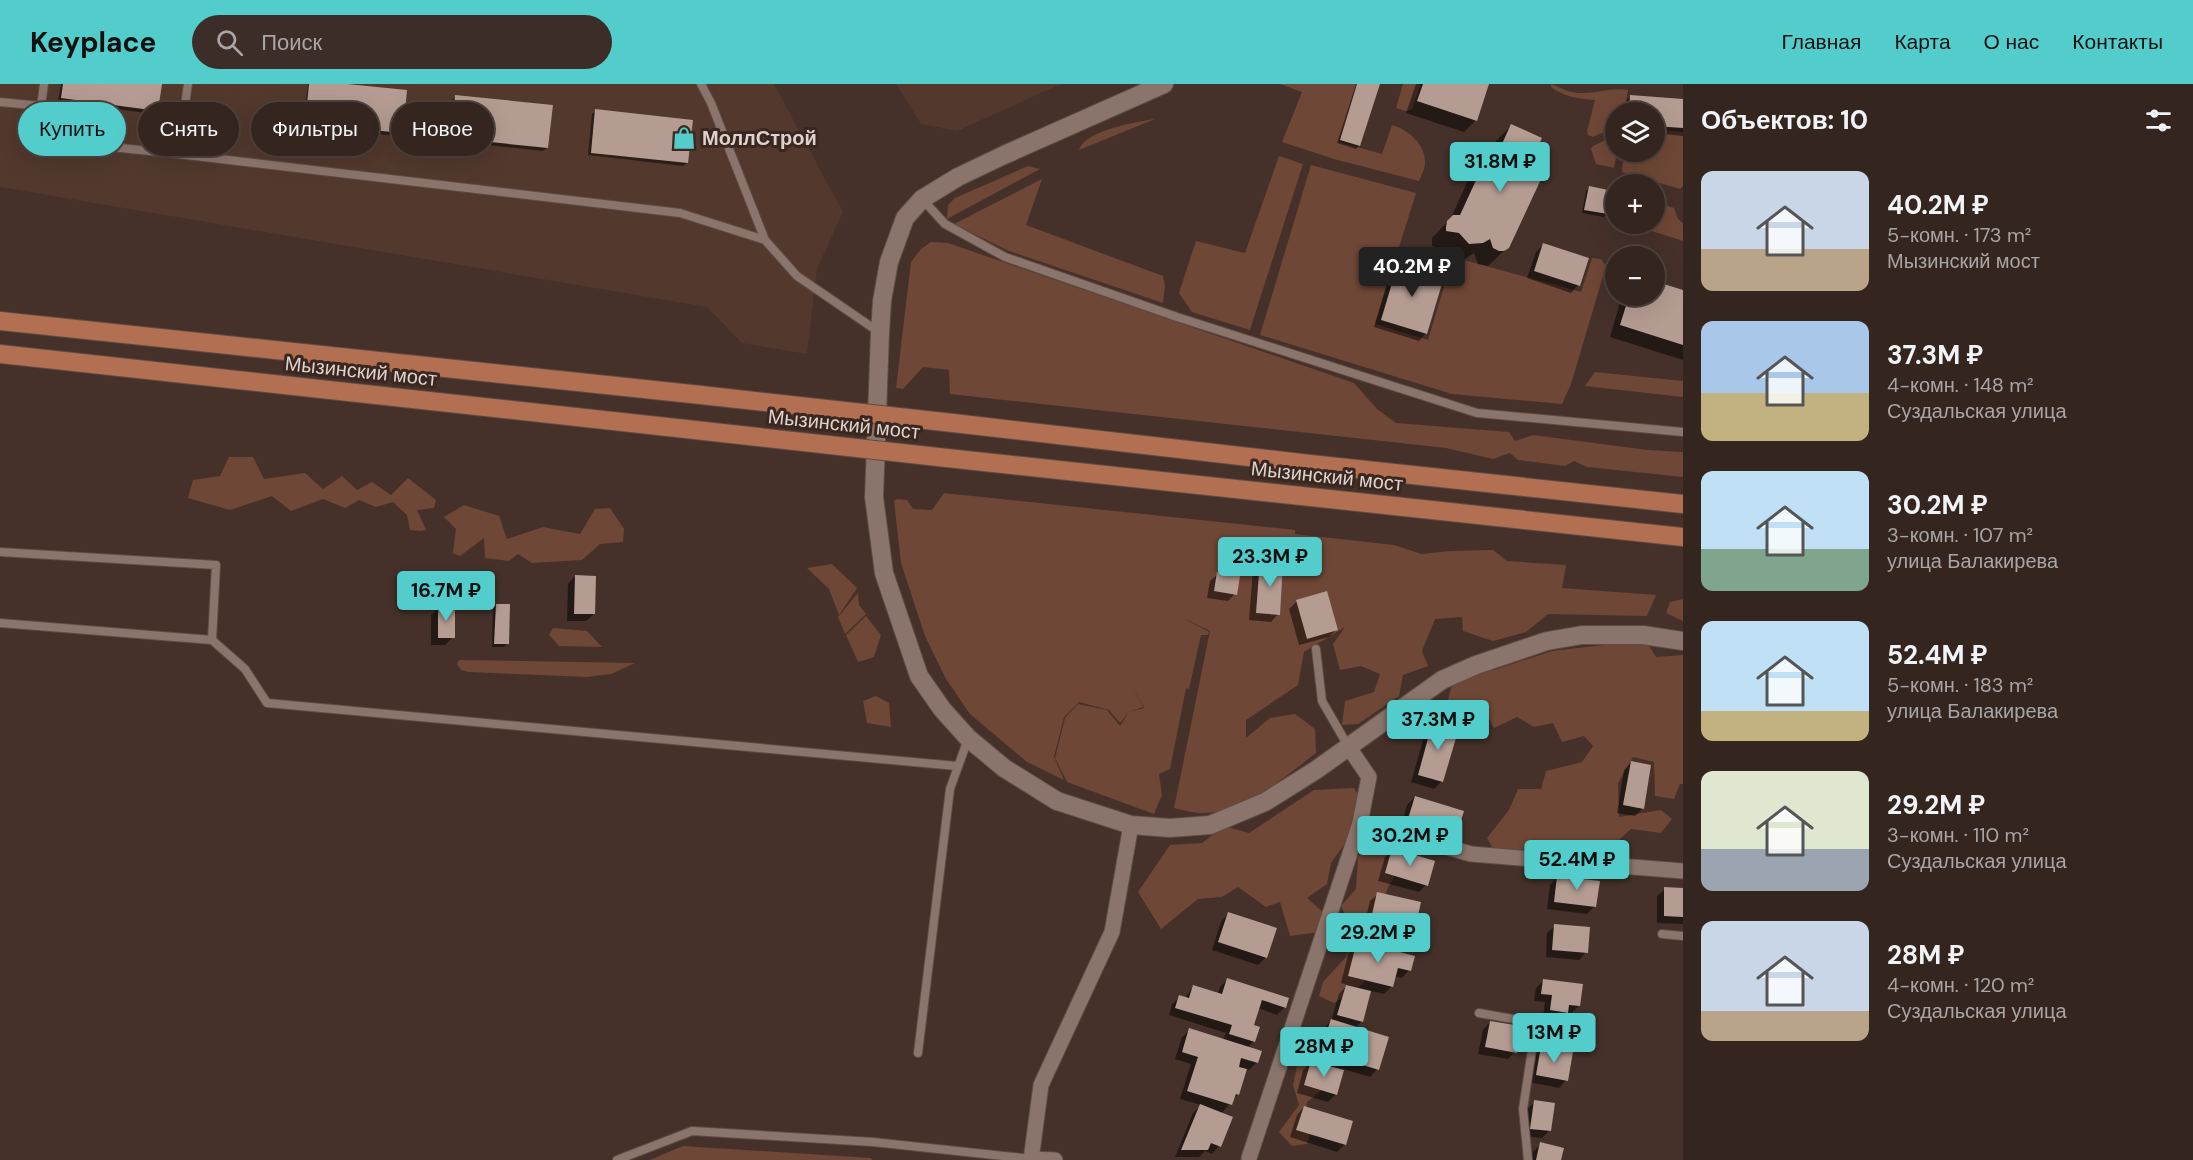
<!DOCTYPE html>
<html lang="ru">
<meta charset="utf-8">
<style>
body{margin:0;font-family:"DM Sans",sans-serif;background:#3c2d28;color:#f1f3f6;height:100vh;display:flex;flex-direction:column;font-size:22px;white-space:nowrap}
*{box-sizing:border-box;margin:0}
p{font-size:20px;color:#a9a5a4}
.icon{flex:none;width:33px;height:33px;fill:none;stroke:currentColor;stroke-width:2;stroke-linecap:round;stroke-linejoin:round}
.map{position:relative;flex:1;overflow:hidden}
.side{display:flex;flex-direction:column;background:#34251f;width:510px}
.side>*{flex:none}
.banner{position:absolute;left:18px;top:18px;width:570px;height:54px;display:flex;gap:12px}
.fabs{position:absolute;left:1605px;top:18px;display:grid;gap:12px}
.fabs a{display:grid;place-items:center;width:60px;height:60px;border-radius:50%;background:#34251f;box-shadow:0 6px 24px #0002,0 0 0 2px #4e423d;font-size:30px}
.price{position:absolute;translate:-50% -51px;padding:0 14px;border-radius:6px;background:#53cdcb;color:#111;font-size:20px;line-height:39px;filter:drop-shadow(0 2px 3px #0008)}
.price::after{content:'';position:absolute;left:50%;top:36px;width:18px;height:14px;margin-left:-9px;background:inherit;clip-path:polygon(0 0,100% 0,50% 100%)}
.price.on{background:#222;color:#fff}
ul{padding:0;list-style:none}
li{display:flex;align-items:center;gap:18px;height:150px;padding:0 18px}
li span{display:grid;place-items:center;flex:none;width:168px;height:120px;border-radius:12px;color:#555}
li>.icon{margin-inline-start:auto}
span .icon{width:72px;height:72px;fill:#fffc;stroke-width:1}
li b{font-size:26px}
h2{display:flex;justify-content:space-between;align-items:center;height:72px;padding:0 18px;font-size:26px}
.tag{padding:0 21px;border-radius:27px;background:#34251f;box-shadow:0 6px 24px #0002,0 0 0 2px #4e423d;font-size:21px;line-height:54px}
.tag.on{background:#53cdcb;color:#111}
header{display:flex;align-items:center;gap:36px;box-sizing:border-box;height:84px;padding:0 30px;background:#53cdcb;color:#111}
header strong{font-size:28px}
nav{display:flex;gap:33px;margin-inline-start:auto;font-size:21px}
.search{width:420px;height:54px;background:#3c2d28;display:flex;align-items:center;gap:15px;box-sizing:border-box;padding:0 21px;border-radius:33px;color:#a9a5a4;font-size:22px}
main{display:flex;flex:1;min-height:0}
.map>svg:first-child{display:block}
.built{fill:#52382d}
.green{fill:#6f4736}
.shadow{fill:#0007}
.building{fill:#b49c92}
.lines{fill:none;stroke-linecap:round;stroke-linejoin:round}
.service-casing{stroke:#5d4d46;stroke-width:10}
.minor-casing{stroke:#5d4d46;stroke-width:17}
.tertiary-casing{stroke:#5d4d46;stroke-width:20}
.primary-casing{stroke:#5d4d46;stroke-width:20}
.service{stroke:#8b746b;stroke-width:8}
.minor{stroke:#8b746b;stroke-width:15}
.tertiary{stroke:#8b746b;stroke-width:18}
.primary{stroke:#b36f51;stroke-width:18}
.primary-bridge-casing{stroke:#5d4d46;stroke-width:20;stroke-linecap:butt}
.primary-bridge{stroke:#b36f51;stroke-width:18}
.labels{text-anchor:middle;stroke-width:6;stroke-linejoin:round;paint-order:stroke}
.poi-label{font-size:20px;font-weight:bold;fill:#dfd2cd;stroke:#3a271f;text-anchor:start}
.street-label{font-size:20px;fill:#dfd2cd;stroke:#3a271f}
</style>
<header>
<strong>Keyplace</strong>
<div class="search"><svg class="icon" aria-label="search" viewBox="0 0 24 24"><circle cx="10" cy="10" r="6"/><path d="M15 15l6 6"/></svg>Поиск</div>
<nav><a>Главная</a><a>Карта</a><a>О нас</a><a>Контакты</a></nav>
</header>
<main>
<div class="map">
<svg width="1683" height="1076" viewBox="0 0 1683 1076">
<rect width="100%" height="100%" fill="#453129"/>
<g class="built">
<path d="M0,0H774L843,128L817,185L807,270L742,259L707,223L0,103Z"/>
<path d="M896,0H1061L957,47L921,40Z"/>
</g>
<g class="green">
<path d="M1280,0H1357L1339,58L1382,70L1392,41C1407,45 1426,60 1425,79C1425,85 1421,92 1419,97L1334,75L1282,58L1302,8Z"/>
<path d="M1403,0H1421L1412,25L1406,27L1396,24Z"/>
<path d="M1551,0C1560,3 1569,9 1579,9C1596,10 1611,3 1628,6L1624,28H1616L1615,43L1593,53L1588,51L1587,47L1595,16C1580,15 1564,13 1551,3Z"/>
<path d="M1155,35L1079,66C1085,46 1137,38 1155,35Z"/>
<path d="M1655,46L1683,48V102L1680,105L1622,88L1624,68H1654Z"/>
<path d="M1615,51L1617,68L1614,84L1596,80L1591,65L1593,62Z"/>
<path d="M1279,72L1303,80L1250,246L1192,228L1179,209L1196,157L1245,169Z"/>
<path d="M1311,81L1416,109L1375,240L1428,256L1453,173L1581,208L1592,174L1601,175L1606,182L1571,300L1562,320L1452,310L1260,251Z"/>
<path d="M1028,82L1040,85L947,135L948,121L955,114Z"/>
<path d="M1042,95L1026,141L1163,192L1165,202L1163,219L1009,167L954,140Z"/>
<path d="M1655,117L1674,124L1678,135L1683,139V157L1630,140H1654Z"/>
<path d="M931,158L948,159L1354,299L1377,325L1396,339L1509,348L1515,357L1533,351L1648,366L1683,368V393L1587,383L1574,377L1565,382L1518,376L1510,369L1493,375L1446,364L950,310L949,286L923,283L903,305L896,304L911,178L921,165Z"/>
<path d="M1595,288L1683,297V313L1585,302Z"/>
<path d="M229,373H253L264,395L305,389L323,405L342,392L357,406L372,398L391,411L408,394L436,416L434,424L417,426L426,446L421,447L410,446L407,431L393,418L376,423L359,416L345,424L323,415L291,427L272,412L230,426L188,414L193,396L220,392Z"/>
<path d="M944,409L1295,446V450L1394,461L1422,470L1450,467L1493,466L1507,477L1566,481L1562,504L1656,511L1647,532L1548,530L1526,548L1493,557L1463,547L1462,533L1435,535L1422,567L1428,582L1403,591L1399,612L1358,640L1342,641L1345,617L1374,608L1380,590L1361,582L1340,586L1333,560L1345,543L1304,568L1298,601L1246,636V654L1270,634L1295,630L1315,645L1316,669C1286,692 1246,727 1206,729C1196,730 1184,726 1174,724L1210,547L1185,535L1209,548L1208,551H1201L1189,605L1186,604L1170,685L1159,690L1162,711L1154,730L1067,698L1055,674L1065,634L1078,620L1107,626L1120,642L1129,628L1144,624L1132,601L1143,623L1129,628L1120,639L1109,626L1079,618L1064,633L1054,673L1064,696L1027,678L970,630L946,595L925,552L901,479L894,417L897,415L907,416L913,425L932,426Z"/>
<path d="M464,421L499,432L507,455L543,443L580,450L595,425L610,424L624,445L623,458L600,460L582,476L532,479L518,470L509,477L485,474L484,454L460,472L453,469L456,445L444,433Z"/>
<path d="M832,480L857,504L839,531L829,505L807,484Z"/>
<path d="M858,509L859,521L866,530L845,550L838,533Z"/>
<path d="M1683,515V537L1666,529L1670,518Z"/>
<path d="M866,532L881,551L874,573L858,578L846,551Z"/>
<path d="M553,544L587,547L602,563L559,562L549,551Z"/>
<path d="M1621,559L1648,560L1656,573L1683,571V700H1680L1674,715L1655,712L1654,678L1633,673L1618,699L1619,733L1661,726L1672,735L1661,749L1631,745L1610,764L1580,769L1557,759L1529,774L1495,768L1487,754L1509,726L1518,705H1541L1546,687L1582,678L1593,662L1584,652L1562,658L1553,639L1534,643L1517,633L1494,644L1487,631L1471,637L1447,619L1452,601L1475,586H1494L1552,567Z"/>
<path d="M459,576L635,579L611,590L587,593L469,588L461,586L457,580Z"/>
<path d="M876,612L889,619L891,643L867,639L863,617Z"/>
<path d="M1354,704L1368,727L1331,779L1327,800L1307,814L1326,831L1319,848L1290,852L1280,818L1266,823L1238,803L1222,813L1198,815L1161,845L1138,808L1170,761L1202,759L1224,742L1249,749L1314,706Z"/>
<path d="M1368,759L1388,768L1394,794L1388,803L1375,845L1358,867L1365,882L1364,899L1334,919L1319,912L1323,898L1346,873L1354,849L1341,822L1356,805L1358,773Z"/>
<path d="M1318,954L1328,963L1331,977L1318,989L1326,1003L1307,1018L1305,1033L1312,1043L1307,1060L1292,1062L1279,1048L1299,1021L1293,1001L1300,968Z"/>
<path d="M683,1062L871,1074L872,1076H650Z"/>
</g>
<g class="shadow">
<path d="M61,0H160L157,26L153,30L58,17Z"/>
<path d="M308,0H331L401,48L398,52L303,43Z"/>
<path d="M1356,0H1379L1359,61L1356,65L1337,59Z"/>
<path d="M1416,0H1487L1476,36L1464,48L1406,29Z"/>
<path d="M456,12L547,64L543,67L448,57L452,16Z"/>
<path d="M1631,12L1683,17V52L1654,49V28H1623V20Z"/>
<path d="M596,27L687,79L683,82L588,71L592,30Z"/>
<path d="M1511,42L1508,163L1488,182L1478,180L1474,169L1466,174L1453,175L1443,165L1432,162V154L1451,134L1473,85L1490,70L1496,57Z"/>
<path d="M1589,104L1607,130L1604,133L1582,129L1586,107Z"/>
<path d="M1543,161L1578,201L1571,209L1527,194L1536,168Z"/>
<path d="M1398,181L1426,249L1419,257L1374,243L1390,189Z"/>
<path d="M1683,207V276L1610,253L1622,212H1654Z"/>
<path d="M1260,478L1278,530L1271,538L1249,536L1253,485Z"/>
<path d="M1218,490L1235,510L1228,517L1207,514L1210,497Z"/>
<path d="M575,492L594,530L586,537H567L568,500Z"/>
<path d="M1297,517L1336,546L1329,553L1299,561L1289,525Z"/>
<path d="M496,521L507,560L504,563H492L493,525Z"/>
<path d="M439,524L453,553L445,561H431V531Z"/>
<path d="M1434,638L1442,697L1434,705L1411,698L1426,646Z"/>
<path d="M1631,679L1643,724L1635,732L1617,729L1624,686Z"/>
<path d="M1415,713L1455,753L1447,760L1400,746L1407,721Z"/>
<path d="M1393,766L1426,801L1419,808L1378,797L1385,773Z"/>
<path d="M1558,793L1595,822L1587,830L1547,825L1550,801Z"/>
<path d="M1665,805H1683V840L1657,839V812Z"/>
<path d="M1378,810L1413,844L1406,852L1364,842L1370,817Z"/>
<path d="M1228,830L1266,873L1258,881L1212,866L1221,838Z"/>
<path d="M1555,842L1586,868L1579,876L1546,873L1547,849Z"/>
<path d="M1357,859L1409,886L1402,894L1394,892L1391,903L1384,910L1370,907L1362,937L1355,944L1377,985L1370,993L1343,985L1336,1010L1328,1018L1297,1009L1303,986L1311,978L1323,982L1324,979L1314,976L1324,944L1331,937L1339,910L1347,901L1341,899L1349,867Z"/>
<path d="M1227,896L1285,923L1277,931L1258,924L1252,942L1254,957L1247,964L1257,978L1249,986L1246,985L1238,1010L1221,1030L1219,1062L1212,1070L1205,1067L1199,1073H1175L1193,1029L1201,1021L1180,1015L1191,980L1175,975L1182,953L1190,946L1223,956L1226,949L1169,931L1172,920L1180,913L1185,914L1194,902L1218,910L1220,903Z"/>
<path d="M1544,896L1579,922L1571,929H1566L1559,936L1543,933L1545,918L1534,917L1536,904Z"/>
<path d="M1490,938L1515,968L1508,975L1478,970L1483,946Z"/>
<path d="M1542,964L1566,996L1559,1004L1529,998L1534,972Z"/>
<path d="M1535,1018L1549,1047L1542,1054L1524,1052L1527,1025Z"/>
<path d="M1304,1023L1351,1038L1344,1061L1337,1068L1290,1053L1297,1031Z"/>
<path d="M1541,1060L1560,1076H1531L1533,1068Z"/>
</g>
<g class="building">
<path d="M63,0H162L158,27L61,14Z"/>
<path d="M309,0H347L407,6L403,49L305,40Z"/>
<path d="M1357,0H1380L1360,62L1340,56Z"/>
<path d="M1423,0H1489L1477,37L1417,17Z"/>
<path d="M455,11L553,21L548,64L451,54Z"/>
<path d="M1630,11L1683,15V44L1654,42V28H1629Z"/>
<path d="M595,25L693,36L688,79L591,69Z"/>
<path d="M1511,40L1542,54L1528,84L1543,91L1509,164L1504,167H1499L1493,164L1490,155L1483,159L1469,160L1459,149L1446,147V143L1447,137L1453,131H1460L1489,68L1497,71Z"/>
<path d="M1589,102L1613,107L1608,130L1584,126Z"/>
<path d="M1543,159L1589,174L1580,202L1534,187Z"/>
<path d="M1398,179L1444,193L1427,250L1381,236Z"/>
<path d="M1654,197L1683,206V261L1620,241L1629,212H1654Z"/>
<path d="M1260,476L1283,478L1280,531L1256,529Z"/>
<path d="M1217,488L1240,492L1237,511L1214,507Z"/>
<path d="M575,491L596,492L595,530H574Z"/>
<path d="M1327,507L1338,546L1307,555L1296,516Z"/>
<path d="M496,520H510L509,560H494Z"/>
<rect x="438" y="522" width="17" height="32"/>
<path d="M1433,636L1459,644L1443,698L1418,691Z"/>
<path d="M1631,677L1651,681L1644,725L1623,721Z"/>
<path d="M1415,712L1464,727L1456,753L1407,738Z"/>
<path d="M1392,764L1435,777L1428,802L1385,789Z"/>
<path d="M1557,792L1600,797L1596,823L1554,818Z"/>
<path d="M1664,803L1683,804V833L1664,832Z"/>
<path d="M1377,808L1421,818L1415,845L1371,835Z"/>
<path d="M1228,828L1277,844L1267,874L1218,858Z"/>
<path d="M1554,840L1590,843L1588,869L1552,866Z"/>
<path d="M1357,857L1415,872L1411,887L1398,884L1393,903L1348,892Z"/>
<path d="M1227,894L1289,914L1286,924L1262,916L1254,941L1260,943L1255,958L1229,950L1232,941L1175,924L1179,911L1189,914L1193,901L1222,910Z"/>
<path d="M1543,895L1583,900L1580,922L1569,921L1568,929L1550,926L1552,911L1541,910Z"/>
<path d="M1346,901L1371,907L1363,938L1337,931Z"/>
<path d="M1331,935L1389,953L1379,986L1320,968Z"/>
<path d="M1490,937L1521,942L1517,969L1485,963Z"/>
<path d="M1189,944L1262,967L1258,979L1241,974L1239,983L1247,985L1239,1011L1236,1010L1232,1021L1187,1007L1198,973L1182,968Z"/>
<path d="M1541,962L1573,968L1568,997L1536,991Z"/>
<path d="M1311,977L1344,986L1337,1011L1304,1001Z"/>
<path d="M1534,1016L1555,1019L1551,1047L1530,1045Z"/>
<path d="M1200,1020L1233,1033L1221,1063L1211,1059L1208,1066H1181Z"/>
<path d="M1304,1022L1353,1037L1346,1061L1296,1046Z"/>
<path d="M1540,1058L1564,1064L1561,1076H1536Z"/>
</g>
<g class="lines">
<g class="service-casing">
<g id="service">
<path d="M701,0L711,19L765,156"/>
<path d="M0,18L41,22L45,56L178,70L680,129L765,156L797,192L879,248"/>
<path d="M41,22L44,0"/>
<path d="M178,70L188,0"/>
<path d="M923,116L945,140L1005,173L1177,233L1477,329L1683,348"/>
<path d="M0,468L216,481L212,556"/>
<path d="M0,539L212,556L245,585L267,619L957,682"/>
<path d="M1316,565L1322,617L1348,662"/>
<path d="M1662,850L1683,852"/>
<path d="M1479,929L1536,939L1523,1025L1528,1076"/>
<path d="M918,969L950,705L968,655"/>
<path d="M617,1076L692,1047L873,1058L1031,1075"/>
</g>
</g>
<g class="minor-casing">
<g id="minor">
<path d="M1360,739L1471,770L1683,787"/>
<path d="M1249,1074L1360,739L1369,693L1348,662"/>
<path d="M1031,1075L1055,1076"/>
<path d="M1031,1076L1041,1001L1112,848L1131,741"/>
</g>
</g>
<g class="tertiary-casing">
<path id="tertiary" d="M1164,0L1004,71L958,93L922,115L905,134L889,178L882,217L880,249L874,413L884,489L919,592L942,625L968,654L1004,684L1057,717L1131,741L1170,744L1210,741L1265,718L1316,686L1442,596L1476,581L1547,557L1582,551H1643L1683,557"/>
</g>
<g class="primary-casing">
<g id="primary">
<path d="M0,237L701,311"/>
<path d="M0,270L695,346"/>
<path d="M953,339L1310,380L1683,420"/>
<path d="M947,374L1683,453"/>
</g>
</g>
<use href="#service" class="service"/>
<use href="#minor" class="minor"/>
<use href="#tertiary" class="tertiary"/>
<use href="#primary" class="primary"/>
<g class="primary-bridge-casing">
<g id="primary-bridge">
<path d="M701,311L953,339"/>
<path d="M695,346L947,374"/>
</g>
</g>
<use href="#primary-bridge" class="primary-bridge"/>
</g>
<defs>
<g id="shop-bare" transform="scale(1.8)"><path d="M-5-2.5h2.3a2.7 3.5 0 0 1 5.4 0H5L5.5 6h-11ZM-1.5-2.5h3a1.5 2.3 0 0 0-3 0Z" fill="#53cdcb" stroke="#3a271f" stroke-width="2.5" paint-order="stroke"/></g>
</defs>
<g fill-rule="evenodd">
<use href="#shop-bare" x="684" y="54"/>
</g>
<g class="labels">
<g class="poi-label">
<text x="702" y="61">МоллСтрой</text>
</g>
<g class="street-label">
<text transform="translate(361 287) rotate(6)" y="7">Мызинский мост</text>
<text transform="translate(844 340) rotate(6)" y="7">Мызинский мост</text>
<text transform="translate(1327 392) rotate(6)" y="7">Мызинский мост</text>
</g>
</g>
</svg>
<div class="fabs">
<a><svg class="icon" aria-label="layers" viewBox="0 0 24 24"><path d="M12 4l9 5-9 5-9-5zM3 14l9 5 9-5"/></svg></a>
<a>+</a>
<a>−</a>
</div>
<b class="price" style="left:1500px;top:109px">31.8M ₽</b>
<b class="price on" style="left:1412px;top:214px">40.2M ₽</b>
<b class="price" style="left:1270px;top:504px">23.3M ₽</b>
<b class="price" style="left:446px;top:538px">16.7M ₽</b>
<b class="price" style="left:1438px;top:667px">37.3M ₽</b>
<b class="price" style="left:1410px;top:783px">30.2M ₽</b>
<b class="price" style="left:1577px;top:807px">52.4M ₽</b>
<b class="price" style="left:1378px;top:880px">29.2M ₽</b>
<b class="price" style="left:1554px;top:980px">13M ₽</b>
<b class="price" style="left:1324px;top:994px">28M ₽</b>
<div class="banner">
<a class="tag on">Купить</a>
<a class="tag">Снять</a>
<a class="tag">Фильтры</a>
<a class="tag">Новое</a>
</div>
</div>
<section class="side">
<h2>Объектов: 10<svg class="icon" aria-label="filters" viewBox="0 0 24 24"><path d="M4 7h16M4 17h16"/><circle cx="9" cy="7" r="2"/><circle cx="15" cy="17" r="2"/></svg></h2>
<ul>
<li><span style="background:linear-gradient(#c9d6e8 65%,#b9a48a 0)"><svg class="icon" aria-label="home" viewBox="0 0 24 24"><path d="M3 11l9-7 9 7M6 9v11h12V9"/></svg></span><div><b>40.2M ₽</b><p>5-комн. · 173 m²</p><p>Мызинский мост</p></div></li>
<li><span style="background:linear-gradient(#a9c7e8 60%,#c2b280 0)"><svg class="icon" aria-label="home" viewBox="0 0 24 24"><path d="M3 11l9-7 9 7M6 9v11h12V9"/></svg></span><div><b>37.3M ₽</b><p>4-комн. · 148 m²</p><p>Суздальская улица</p></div></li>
<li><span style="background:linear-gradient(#bfe0f5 65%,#7fa58c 0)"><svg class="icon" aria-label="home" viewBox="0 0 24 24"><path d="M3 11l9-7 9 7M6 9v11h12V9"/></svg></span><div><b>30.2M ₽</b><p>3-комн. · 107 m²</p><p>улица Балакирева</p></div></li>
<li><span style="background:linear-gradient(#bfe0f5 75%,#c2b280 0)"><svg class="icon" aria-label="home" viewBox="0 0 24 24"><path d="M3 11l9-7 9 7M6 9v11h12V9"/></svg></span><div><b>52.4M ₽</b><p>5-комн. · 183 m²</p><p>улица Балакирева</p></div></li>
<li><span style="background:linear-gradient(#dfe7d0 65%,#9aa5b1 0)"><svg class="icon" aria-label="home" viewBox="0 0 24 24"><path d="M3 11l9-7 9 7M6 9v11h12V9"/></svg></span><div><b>29.2M ₽</b><p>3-комн. · 110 m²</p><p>Суздальская улица</p></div></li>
<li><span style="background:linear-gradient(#c9d6e8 75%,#b9a48a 0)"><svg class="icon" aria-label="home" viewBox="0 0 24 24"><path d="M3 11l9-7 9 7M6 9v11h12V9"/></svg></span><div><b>28M ₽</b><p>4-комн. · 120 m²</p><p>Суздальская улица</p></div></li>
</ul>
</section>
</main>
